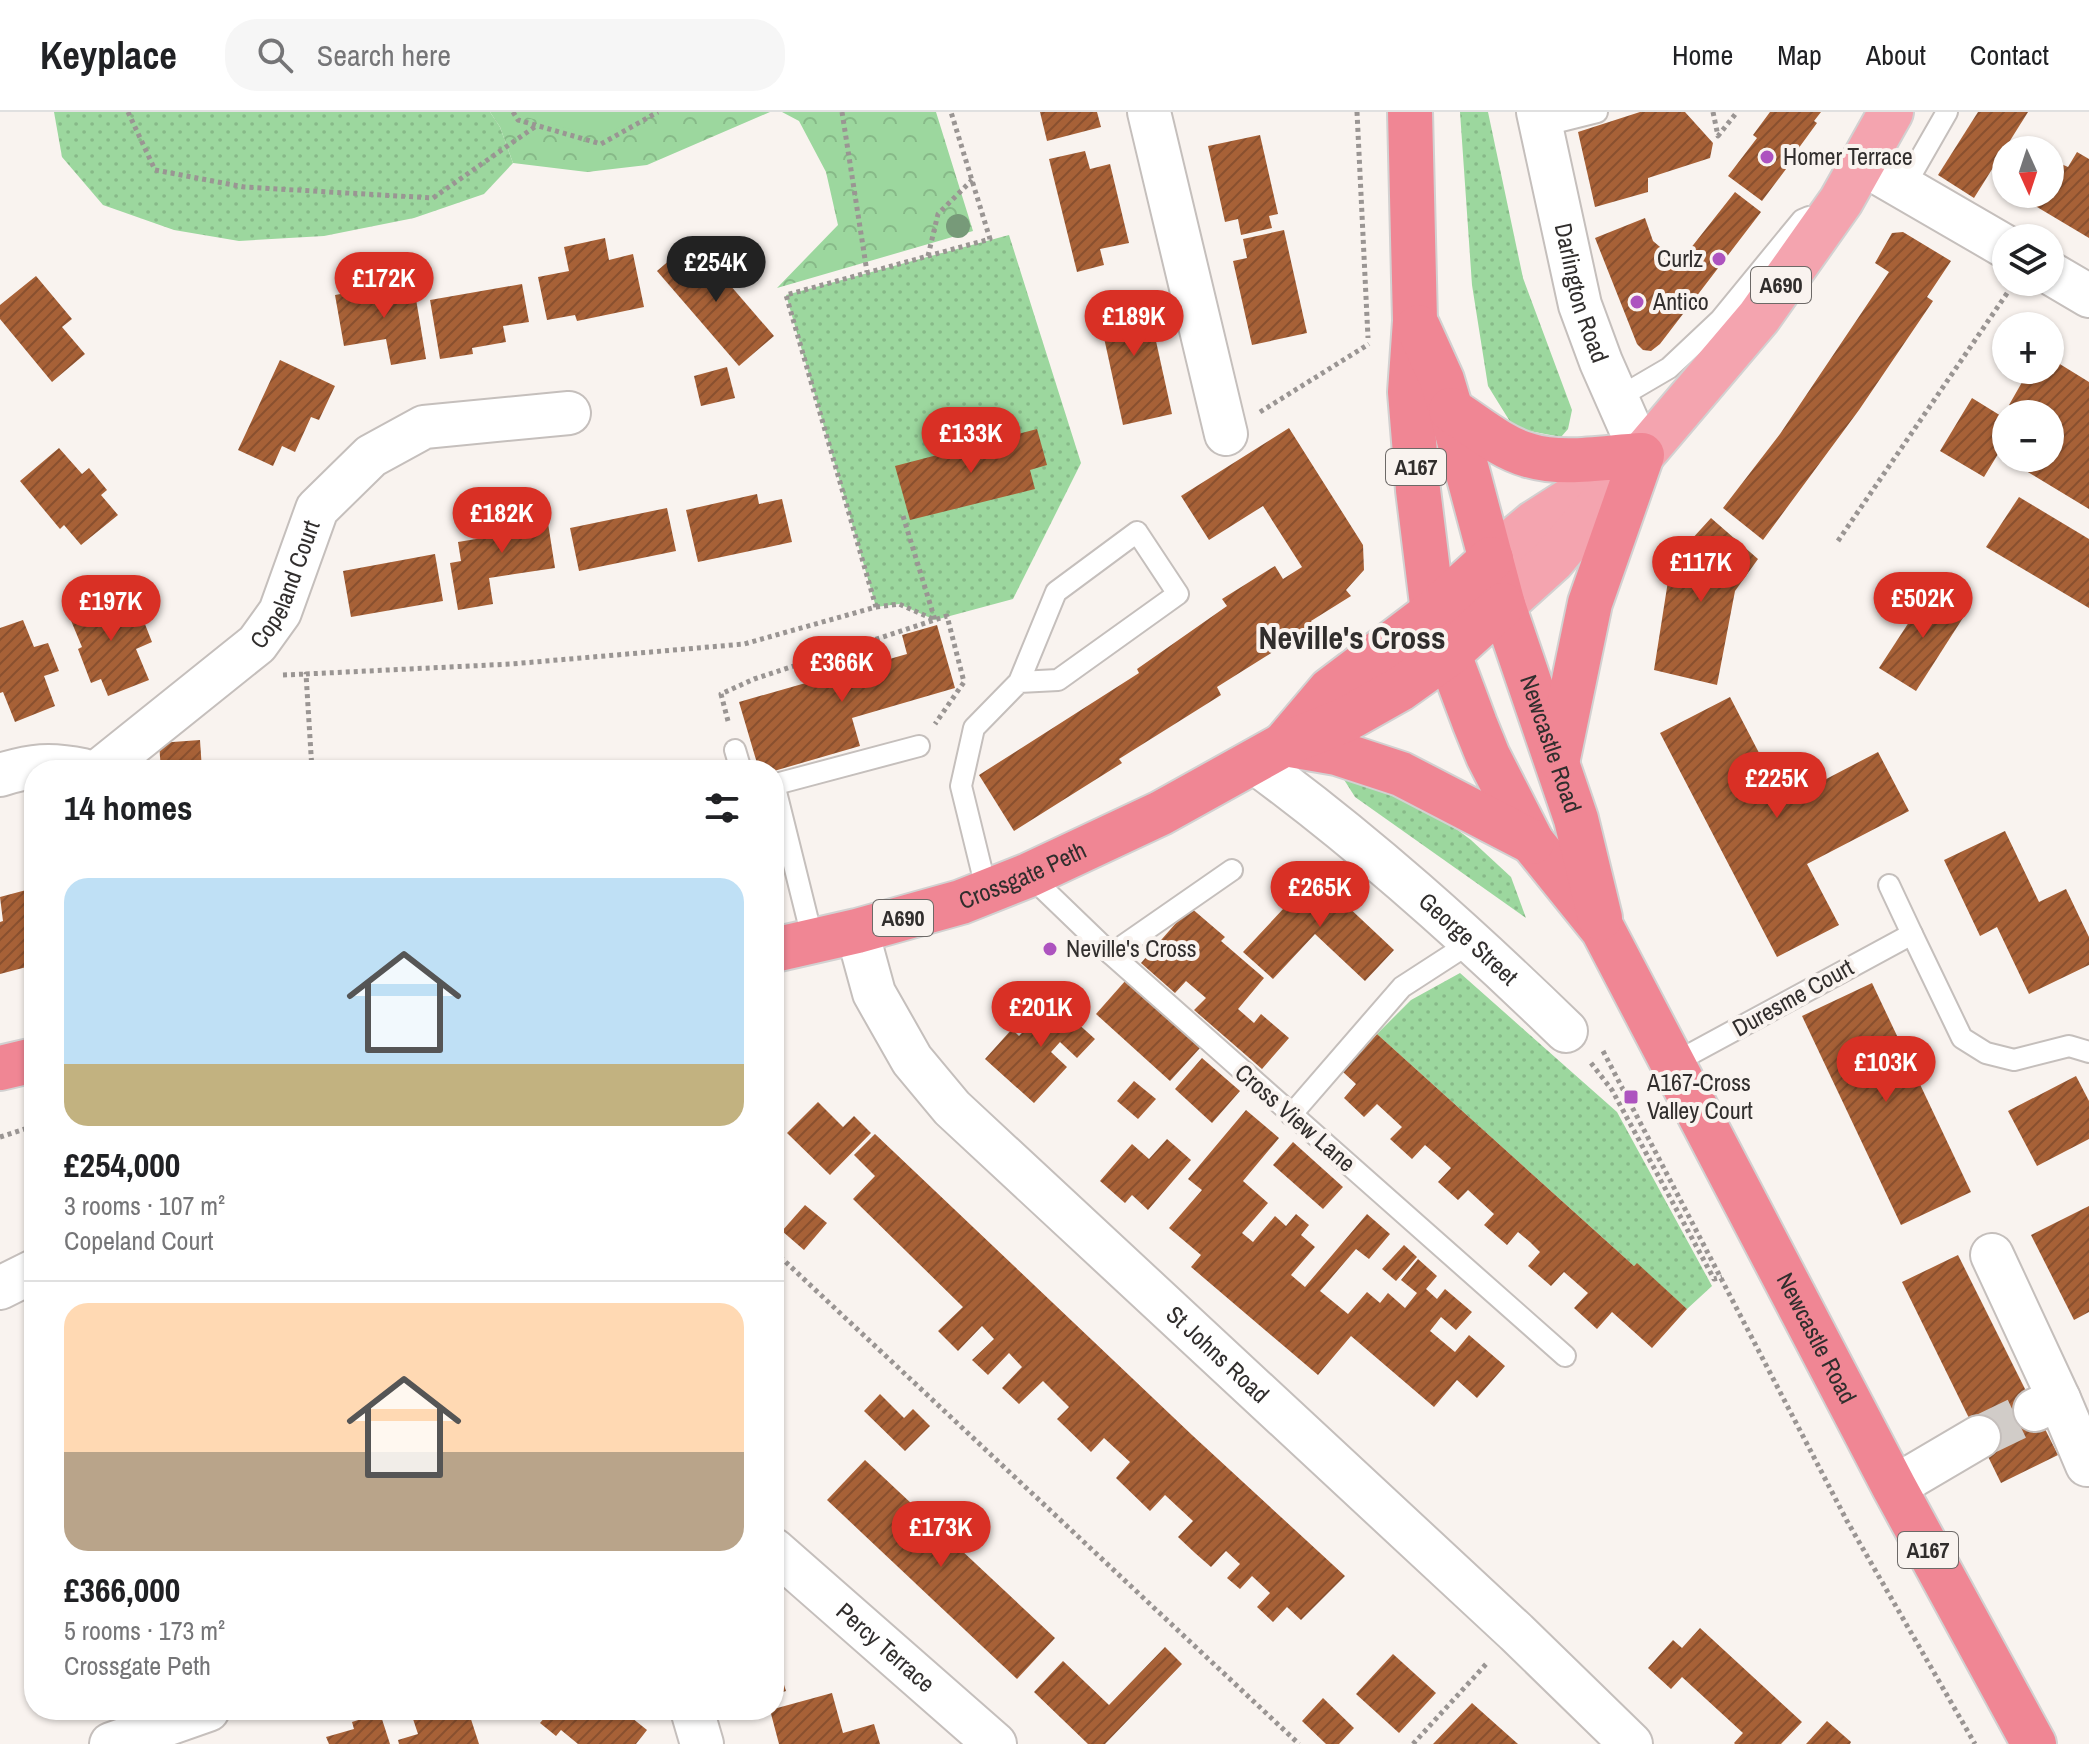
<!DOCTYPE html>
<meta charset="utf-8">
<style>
body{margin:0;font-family:"Archivo Narrow",sans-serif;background:#f6f6f6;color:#202124;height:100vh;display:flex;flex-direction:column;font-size:30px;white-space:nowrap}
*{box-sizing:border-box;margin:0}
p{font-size:26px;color:#757577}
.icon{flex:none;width:44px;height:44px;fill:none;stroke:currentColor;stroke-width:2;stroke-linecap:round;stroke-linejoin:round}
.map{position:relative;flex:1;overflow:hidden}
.drawer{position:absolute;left:24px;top:648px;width:760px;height:960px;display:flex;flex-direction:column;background:#fff;border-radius:32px;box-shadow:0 2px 6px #0004}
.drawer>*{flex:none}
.needle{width:52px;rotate:177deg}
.buttons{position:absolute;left:1992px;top:24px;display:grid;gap:16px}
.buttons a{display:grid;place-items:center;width:72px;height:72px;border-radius:50%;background:#fff;box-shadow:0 2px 6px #0004;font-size:40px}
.price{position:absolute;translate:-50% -68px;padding:0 18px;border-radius:28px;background:#d93025;color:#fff;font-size:26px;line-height:52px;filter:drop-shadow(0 2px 4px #0008)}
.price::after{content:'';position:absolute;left:50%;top:48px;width:24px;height:18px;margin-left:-12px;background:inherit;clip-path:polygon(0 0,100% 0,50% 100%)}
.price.selected{background:#222;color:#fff}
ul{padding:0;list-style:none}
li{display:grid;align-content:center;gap:16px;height:424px;padding:0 40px}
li+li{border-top:2px solid #e0e0e0}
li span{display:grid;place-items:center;height:248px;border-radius:24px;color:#555}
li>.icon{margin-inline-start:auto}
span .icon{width:144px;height:144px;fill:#fffc;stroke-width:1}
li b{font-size:34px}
h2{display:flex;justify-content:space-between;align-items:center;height:96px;padding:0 40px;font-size:34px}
header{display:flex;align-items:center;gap:48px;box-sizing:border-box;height:112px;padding:0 40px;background:#fff;border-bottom:2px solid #e0e0e0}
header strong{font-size:38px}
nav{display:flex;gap:44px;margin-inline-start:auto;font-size:28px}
.search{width:560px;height:72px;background:#f6f6f6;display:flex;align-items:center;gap:20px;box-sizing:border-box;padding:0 28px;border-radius:32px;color:#757577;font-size:30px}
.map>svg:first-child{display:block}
.grass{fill:url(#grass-dots)}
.park{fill:url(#park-crowns)}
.pitch{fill:#9cd79e}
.building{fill:url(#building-hatch)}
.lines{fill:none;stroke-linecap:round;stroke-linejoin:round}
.minor-tunnel{stroke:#d1ccc8;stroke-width:42;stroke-dasharray:42 21;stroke-linecap:butt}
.service-casing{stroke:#c5bfbc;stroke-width:24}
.minor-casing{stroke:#c5bfbc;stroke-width:46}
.primary-casing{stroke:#d2d1d1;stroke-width:48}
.trunk-casing{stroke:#d2d1d1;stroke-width:48}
.path{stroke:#9a9593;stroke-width:5;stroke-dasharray:4 4;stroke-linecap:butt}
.service{stroke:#fff;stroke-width:20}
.minor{stroke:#fff;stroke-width:42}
.primary{stroke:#f4a4af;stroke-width:44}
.trunk{stroke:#f08694;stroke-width:44}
.tree{fill:#779a79}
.poi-dot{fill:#ad53bf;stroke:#f9f3ef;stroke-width:3}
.labels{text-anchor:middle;stroke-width:8;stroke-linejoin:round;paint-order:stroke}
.shield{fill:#f9f3ef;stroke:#6d6967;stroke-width:2}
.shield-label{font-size:22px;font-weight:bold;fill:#312e2d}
.poi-label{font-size:24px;fill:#312e2d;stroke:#f9f3ef;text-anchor:start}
.street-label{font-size:24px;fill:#312e2d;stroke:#f9f3ef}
.district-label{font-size:32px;font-weight:bold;fill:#312e2d;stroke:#f9f3ef}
</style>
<header>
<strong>Keyplace</strong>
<div class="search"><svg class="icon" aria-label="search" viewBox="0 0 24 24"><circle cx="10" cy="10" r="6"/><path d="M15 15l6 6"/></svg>Search here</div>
<nav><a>Home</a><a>Map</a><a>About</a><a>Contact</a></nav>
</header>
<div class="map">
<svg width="2089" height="1632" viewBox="0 0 2089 1632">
<defs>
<pattern id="grass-dots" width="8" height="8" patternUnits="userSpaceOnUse" patternTransform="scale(2)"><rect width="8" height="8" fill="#9cd79e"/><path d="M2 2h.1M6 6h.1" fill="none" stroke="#87b988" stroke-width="1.8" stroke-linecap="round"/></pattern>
<pattern id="park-crowns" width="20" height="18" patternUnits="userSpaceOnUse" patternTransform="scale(2)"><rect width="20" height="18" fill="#9cd79e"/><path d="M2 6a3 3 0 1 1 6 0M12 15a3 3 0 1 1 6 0" fill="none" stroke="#87b988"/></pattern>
<pattern id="building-hatch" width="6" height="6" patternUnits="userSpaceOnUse" patternTransform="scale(2)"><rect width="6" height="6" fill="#a76137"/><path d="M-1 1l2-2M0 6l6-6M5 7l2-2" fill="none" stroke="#89502f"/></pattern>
</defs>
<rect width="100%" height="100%" fill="#f9f3ef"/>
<g class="grass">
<path d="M54,0H490L500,15L513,51L484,82L414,106L324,124L239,129L174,118L103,93L62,45Z"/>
<path d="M1460,0H1488L1523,166L1572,298L1568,317L1561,325L1514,316L1488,274L1472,173Z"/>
<path d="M1009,123L1081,351L1013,487L935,508L899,492L876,495L786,183Z"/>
<path d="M1353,657L1410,682L1471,728L1511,765L1526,806L1355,685L1343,666Z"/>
<path d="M1460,861L1617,1000L1712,1174L1687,1197L1637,1152L1634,1154L1377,922L1411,888Z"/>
</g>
<g class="park">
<path d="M490,0H770L647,53L587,60L513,51L500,15Z"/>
<path d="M782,0H936L973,119L777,176L838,113L826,60L799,9Z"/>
</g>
<path class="pitch" d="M520,0H647L601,25L522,4Z"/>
<g class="building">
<path d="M1040,0H1097L1101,15L1047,29Z"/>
<path d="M1640,0H1685L1713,31L1710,46L1648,66V80L1595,95L1578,20Z"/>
<path d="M1770,0H1821L1814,9L1817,11L1790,48L1792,49L1762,89L1728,64L1757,26L1753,23Z"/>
<path d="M1978,0H2028L1974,86L1938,63Z"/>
<path d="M1260,23L1278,102L1269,104L1272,116L1241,123L1238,107L1225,110L1208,34Z"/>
<path d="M1085,39L1090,57L1110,52L1129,131L1100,137L1104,153L1077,160L1049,47Z"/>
<path d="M2077,40L2089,47V126L2022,86L2024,82H2050V47L2068,55Z"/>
<path d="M1735,80L1761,100L1660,232L1651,239L1643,238L1637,232L1595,126L1645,106L1653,129L1679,151Z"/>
<path d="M1284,118L1307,221L1252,233L1233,149L1247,146L1243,127Z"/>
<path d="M1903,120L1951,149L1927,185L1933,189L1859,298L1763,428L1723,396L1780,322L1889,160L1875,151L1892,121Z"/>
<path d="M605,126L609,148L633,142L644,195L577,209L575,203L547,208L538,165L569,159L564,135Z"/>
<path d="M692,129L774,224L739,254L657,159Z"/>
<path d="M36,164L72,207L62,215L85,242L52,270L0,207V193Z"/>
<path d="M413,169L426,247L391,253L386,227L344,234L335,183Z"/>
<path d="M522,172L529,210L503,214L506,230L472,236L473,242L440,247L430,188Z"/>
<path d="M1145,179L1172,302L1123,313L1096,189Z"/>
<path d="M2050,246L2089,270V397L1998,342L1984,365L1940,339L1972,286L2006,307V346H2050V302H2021L2022,300L2009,293L2029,258H2050Z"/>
<path d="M280,248L335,274L319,308L311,305L295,340L282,334L273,354L238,338Z"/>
<path d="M727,255L735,286L701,294L694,264Z"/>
<path d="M1289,316L1363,433L1364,458L1346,478L1351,484L1311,509L1314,514L1217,575L1221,583L1119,647L1122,651L1014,719L979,663L1139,561L1137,557L1227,494L1222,487L1275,454L1283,467L1302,455L1263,394L1209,428L1181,384Z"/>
<path d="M1037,317L1047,353L1030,358L1035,377L910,408L895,354Z"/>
<path d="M59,336L82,362L89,356L107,378L101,383L118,403L81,433L64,413L60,417L20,369Z"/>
<path d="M757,382L759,392L782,387L792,430L698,450L686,398Z"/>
<path d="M2019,385L2089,427V496L1986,435Z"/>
<path d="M545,392L555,456L489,466L493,492L458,498L450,451L461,449L458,430L482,426L480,412L517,406L516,396Z"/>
<path d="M667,396L676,439L579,459L570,416Z"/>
<path d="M1711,406L1758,447L1735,479L1717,573L1654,558L1671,450Z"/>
<path d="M435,442L443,489L351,505L343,459Z"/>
<path d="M1930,478L1968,498L1916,579L1879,556Z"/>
<path d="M113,481L122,503L139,497L152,530L136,537L149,568L108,584L101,567L91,571L78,537L82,535L67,499Z"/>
<path d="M23,508L34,535L48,531L59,559L44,564L55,594L15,610L3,580L0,581V516Z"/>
<path d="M937,513L955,576L852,606L860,634L774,659L759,658L739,590L907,542L902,523Z"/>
<path d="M1730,585L1784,689L1878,640L1909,699L1807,752L1839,813L1777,845L1660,621Z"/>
<path d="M200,628L202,658H161L159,631Z"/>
<path d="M2005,719L2039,790L2066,777L2089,825V853L2029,882L1997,815L1980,824L1944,748Z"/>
<path d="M1325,752L1355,780L1344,791L1394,838L1365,869L1315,822L1273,867L1243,840Z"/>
<path d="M30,777L34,792V853L0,862V810L3,809L0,785Z"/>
<path d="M1190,795L1225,825L1221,829L1264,866L1238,897L1254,911L1261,902L1289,926L1262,957L1194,898L1206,886L1186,869L1175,881L1141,851Z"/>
<path d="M1126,868L1200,936L1170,969L1096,902Z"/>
<path d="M1872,871L1971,1080L1901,1113L1802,904Z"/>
<path d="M1060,881L1082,902L1075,909L1095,927L1077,946L1060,930L1051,940L1067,955L1034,991L985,947L1012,917L1019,924Z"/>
<path d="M1377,922L1634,1154L1637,1151L1687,1197L1652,1236L1612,1200L1597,1217L1574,1196L1588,1181L1564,1160L1551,1174L1528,1154L1540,1140L1530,1130L1518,1120L1507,1133L1484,1113L1494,1102L1468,1078L1458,1088L1438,1070L1451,1056L1439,1045L1425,1033L1412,1047L1390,1027L1402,1015L1377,992L1364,1005L1344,986L1356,972L1343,960Z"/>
<path d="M1202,946L1240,979L1212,1011L1175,977Z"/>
<path d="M2076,964L2089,989V1027L2037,1054L2008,999Z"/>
<path d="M1134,969L1156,987L1138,1007L1117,989Z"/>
<path d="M818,990L843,1015L854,1004L871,1021L830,1063L787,1021Z"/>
<path d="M1246,998L1279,1026L1243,1069L1268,1091L1242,1121L1253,1130L1275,1104L1286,1114L1296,1102L1309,1113L1301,1123L1315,1135L1291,1163L1305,1175L1367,1102L1390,1122L1369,1147L1356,1137L1320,1179L1348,1202L1367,1180L1380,1191L1388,1181L1405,1196L1417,1181L1401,1168L1418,1147L1437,1164L1426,1177L1437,1187L1445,1177L1472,1200L1456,1218L1441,1205L1430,1219L1455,1240L1469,1223L1505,1254L1477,1286L1457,1268L1434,1295L1351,1224L1318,1263L1191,1155L1201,1143L1169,1116L1202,1078L1188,1067Z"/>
<path d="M875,1022L1192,1323L1345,1464L1301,1508L1287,1495L1273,1510L1257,1495L1270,1481L1252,1464L1240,1477L1227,1466L1240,1452L1226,1439L1211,1455L1195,1441L1178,1425L1193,1409L1165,1383L1150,1399L1116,1366L1130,1350L1104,1326L1091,1340L1057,1307L1069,1295L1043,1269L1019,1292L1002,1276L1022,1255L1009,1241L988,1263L972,1248L994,1227L982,1214L958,1239L938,1219L963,1195L853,1087L875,1064L854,1043Z"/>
<path d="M1167,1027L1191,1048L1148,1098L1132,1083L1125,1091L1100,1069L1132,1032L1149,1047Z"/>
<path d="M1293,1030L1343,1075L1323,1097L1273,1053Z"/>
<path d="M805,1093L827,1111L804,1138L782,1119Z"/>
<path d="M2089,1094V1200L2074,1208L2031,1123Z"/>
<path d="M1404,1133L1417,1145L1396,1169L1382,1157Z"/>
<path d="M1958,1143L2058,1343L2001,1371L1902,1170Z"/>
<path d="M34,1269V1295H33L26,1271Z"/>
<path d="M880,1282L904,1306L913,1297L930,1314L905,1339L864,1299Z"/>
<path d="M865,1348L1055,1526L1017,1567L827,1388Z"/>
<path d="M1700,1516L1802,1610L1781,1632H1735L1734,1631L1743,1621L1682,1565L1671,1577L1648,1556L1673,1528L1682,1536Z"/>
<path d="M1165,1535L1182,1552L1105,1632H1088L1034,1580L1063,1549L1109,1593Z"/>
<path d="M774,1542L786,1579L774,1583Z"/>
<path d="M1393,1542L1436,1581L1399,1621L1356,1582Z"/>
<path d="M832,1581L843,1621L874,1612L880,1632H779L770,1598Z"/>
<path d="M1323,1586L1354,1616L1339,1632H1326L1302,1609Z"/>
<path d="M1472,1591L1500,1616L1518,1632H1433Z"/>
<path d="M410,1598H468L479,1632H399L398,1628L418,1622Z"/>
<path d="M551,1598H622L647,1618L636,1632H578L561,1618L556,1624L540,1611Z"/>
<path d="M380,1601L390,1632H329L326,1625L354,1617L352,1610Z"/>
<path d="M1827,1609L1851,1630L1850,1632H1806Z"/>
</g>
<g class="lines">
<path class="minor-tunnel" d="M1979,1325L2035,1298"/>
<g class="service-casing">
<g id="service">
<path d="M1541,14L1597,0"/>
<path d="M1904,75L1947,0"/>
<path d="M1616,287L1669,256L1720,208L1802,108L1809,105"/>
<path d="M735,638L741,658"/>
<path d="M774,672L813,829"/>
<path d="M776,672L919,634"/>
<path d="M1029,763L1111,842L1565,1244"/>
<path d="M1889,773L1912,822"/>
<path d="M987,780L961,674L974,616L1019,570L1056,480L1137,420L1178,482L1058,568L1019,570"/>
<path d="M1111,842L1232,758"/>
<path d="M1674,951L1912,822L1962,926L1986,941L2014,948L2069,934L2089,940"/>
<path d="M1291,1003L1402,875L1473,829"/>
</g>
</g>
<g class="minor-casing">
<g id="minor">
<path d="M1149,0L1226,322"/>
<path id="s1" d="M1538,0L1580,193L1601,250L1642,343"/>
<path d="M1863,52L2006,135"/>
<path d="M2050,161L2089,184"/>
<path id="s2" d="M1254,650C1365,731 1467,823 1566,919"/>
<path id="s3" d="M100,658L257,532L280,500L317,397L371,344L424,315L569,301"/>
<path d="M0,663C32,653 50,651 83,658"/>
<path id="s4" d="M857,819L874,881L912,948L952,996L1516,1520L1631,1632"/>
<path d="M1992,1143L2059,1287L2035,1298"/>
<path d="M0,1176L34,1159"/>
<path d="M2059,1287L2087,1353"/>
<path d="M1894,1375L1979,1325"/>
<path id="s5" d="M774,1438L995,1632"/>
<path d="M692,1598L702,1632"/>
<path d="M111,1632L208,1598"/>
</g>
</g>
<g class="primary-casing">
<g id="primary">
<path d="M1491,447L1534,411L1606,365"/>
<path d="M1503,493L1552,449L1759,205L1841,89L1891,0"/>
</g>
</g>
<g class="trunk-casing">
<g id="trunk">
<path id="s6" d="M1410,0L1415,209L1410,280L1418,378L1433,500L1475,612L1488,644L1532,730L1603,818L1894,1375L2034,1632"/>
<path id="s7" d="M1418,215L1442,268L1451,298L1503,493L1576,707L1600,806"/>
<path d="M1451,298C1475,313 1500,335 1528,343C1563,354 1605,345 1642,343L1590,491L1558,646"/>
<path d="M1286,630L1330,578L1433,500L1491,447"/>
<path d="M1285,632L1337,641L1401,662L1532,730"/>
<path id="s8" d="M774,838L857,819L961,790L1029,763L1161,701L1285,632L1345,608L1400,577L1449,542L1503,493"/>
<path d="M0,956L34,948"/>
</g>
</g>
<g class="path">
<path d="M128,0L155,58L244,75L433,86L536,14"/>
<path d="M513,0L518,8L601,32L658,0"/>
<path d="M842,0L867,160"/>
<path d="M1357,0L1368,226"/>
<path d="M1713,0L1718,24L1737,0"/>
<path d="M928,144L938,102L972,68"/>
<path d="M1260,300L1369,232"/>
<path d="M903,404L935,508"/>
<path d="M1838,429L2012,174"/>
<path d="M876,495L899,492L935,508"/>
<path d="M283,563L306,562"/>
<path d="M728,609L721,582L754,567L947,504L964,570L935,612"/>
<path d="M312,658L306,562L511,552L744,532L876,495L786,183L990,127L951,0"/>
<path d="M1603,939L1847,1409L1975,1632"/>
<path d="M1591,951L1612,978L1714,1167L1722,1165"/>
<path d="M0,1025L34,1014"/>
<path d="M774,1139L1299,1632"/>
<path d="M1413,1632L1488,1550"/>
</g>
<use href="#service" class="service"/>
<use href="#minor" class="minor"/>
<use href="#primary" class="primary"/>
<use href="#trunk" class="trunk"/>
</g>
<circle class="tree" cx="958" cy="114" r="12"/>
<g class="poi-dot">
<circle cx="1767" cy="45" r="8"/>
<circle cx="1719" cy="147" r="8"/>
<circle cx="1637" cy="190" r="8"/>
<circle cx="1050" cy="837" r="8"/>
<rect x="1623" y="977" width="16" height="16" rx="4"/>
</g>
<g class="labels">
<g class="shield">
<rect x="1751" y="155" width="60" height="36" rx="6"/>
<rect x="1386" y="337" width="60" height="36" rx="6"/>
<rect x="873" y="788" width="60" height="36" rx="6"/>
<rect x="1898" y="1420" width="60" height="36" rx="6"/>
</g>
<g class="shield-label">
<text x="1781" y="181">A690</text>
<text x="1416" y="363">A167</text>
<text x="903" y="814">A690</text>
<text x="1928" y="1446">A167</text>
</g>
<g class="poi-label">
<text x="1783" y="53">Homer Terrace</text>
<text x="1703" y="155" text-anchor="end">Curlz</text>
<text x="1653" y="198">Antico</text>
<text x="1066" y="845">Neville's Cross</text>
<text x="1647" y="979">A167-Cross<tspan x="1647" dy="28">Valley Court</tspan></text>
</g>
<g class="street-label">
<text dy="8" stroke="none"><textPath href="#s1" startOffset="186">Darlington Road</textPath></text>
<text dy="8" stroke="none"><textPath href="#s3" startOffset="268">Copeland Court</textPath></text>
<text dy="8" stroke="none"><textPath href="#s7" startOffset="438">Newcastle Road</textPath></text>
<text dy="8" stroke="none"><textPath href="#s8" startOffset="260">Crossgate Peth</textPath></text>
<text dy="8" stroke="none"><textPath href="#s2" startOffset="278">George Street</textPath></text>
<text transform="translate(1793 886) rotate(-29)" y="8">Duresme Court</text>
<text transform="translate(1295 1006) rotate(41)" y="8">Cross View Lane</text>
<text dy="8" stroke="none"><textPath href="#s6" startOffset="1326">Newcastle Road</textPath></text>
<text dy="8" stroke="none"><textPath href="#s4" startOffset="566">St Johns Road</textPath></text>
<text dy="8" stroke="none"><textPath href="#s5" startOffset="148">Percy Terrace</textPath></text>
</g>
<g class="district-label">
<text x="1352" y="537">Neville's Cross</text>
</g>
</g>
</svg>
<div class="buttons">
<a><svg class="needle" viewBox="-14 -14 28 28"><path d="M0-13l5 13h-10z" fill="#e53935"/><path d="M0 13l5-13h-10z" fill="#757577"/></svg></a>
<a><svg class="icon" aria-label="layers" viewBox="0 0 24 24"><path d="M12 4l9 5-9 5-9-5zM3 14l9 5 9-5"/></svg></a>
<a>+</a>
<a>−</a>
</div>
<b class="price selected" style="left:716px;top:192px">£254K</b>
<b class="price" style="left:384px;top:208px">£172K</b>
<b class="price" style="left:1134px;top:246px">£189K</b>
<b class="price" style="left:971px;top:363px">£133K</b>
<b class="price" style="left:502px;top:443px">£182K</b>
<b class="price" style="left:1701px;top:492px">£117K</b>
<b class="price" style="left:1923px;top:528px">£502K</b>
<b class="price" style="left:111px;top:531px">£197K</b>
<b class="price" style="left:842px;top:592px">£366K</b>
<b class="price" style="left:1777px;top:708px">£225K</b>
<b class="price" style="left:1320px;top:817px">£265K</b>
<b class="price" style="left:1041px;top:937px">£201K</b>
<b class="price" style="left:1886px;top:992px">£103K</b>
<b class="price" style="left:941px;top:1457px">£173K</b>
<section class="drawer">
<h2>14 homes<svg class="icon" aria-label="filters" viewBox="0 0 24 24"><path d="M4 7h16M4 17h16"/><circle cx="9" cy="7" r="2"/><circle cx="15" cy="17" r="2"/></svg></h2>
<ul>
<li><span style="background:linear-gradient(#bfe0f5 75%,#c2b280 0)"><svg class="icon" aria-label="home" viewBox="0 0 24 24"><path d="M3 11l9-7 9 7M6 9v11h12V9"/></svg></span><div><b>£254,000</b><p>3 rooms · 107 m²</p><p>Copeland Court</p></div></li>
<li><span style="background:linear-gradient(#ffd9b3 60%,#b9a48a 0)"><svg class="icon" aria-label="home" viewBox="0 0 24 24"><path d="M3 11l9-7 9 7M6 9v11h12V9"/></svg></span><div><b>£366,000</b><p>5 rooms · 173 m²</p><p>Crossgate Peth</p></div></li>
</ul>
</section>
</div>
